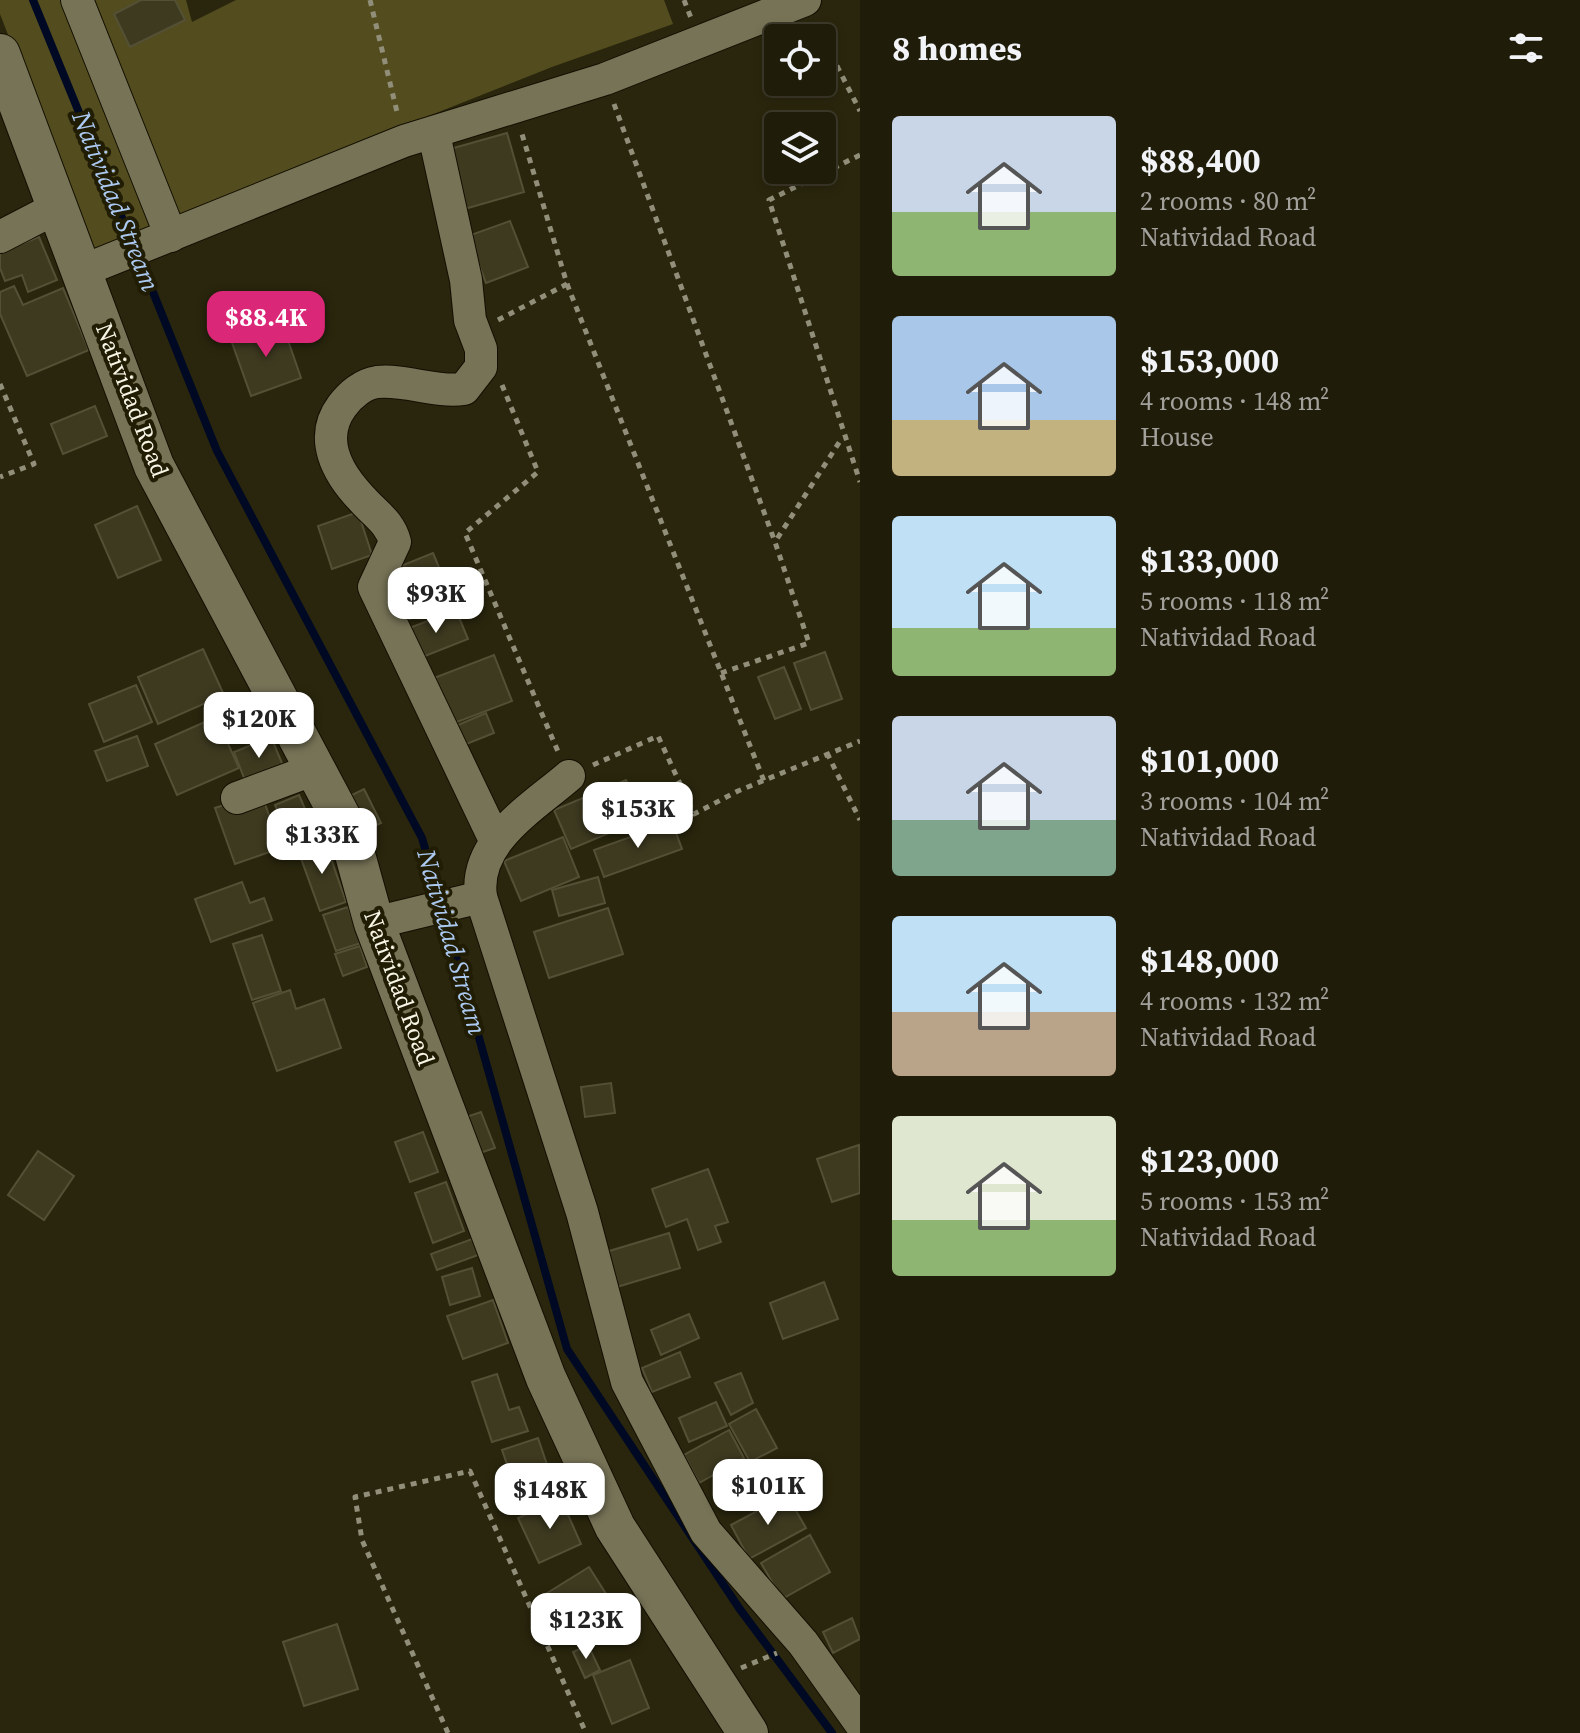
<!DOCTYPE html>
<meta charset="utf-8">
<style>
body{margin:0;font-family:"Source Serif 4",serif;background:#282513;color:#f1f3f6;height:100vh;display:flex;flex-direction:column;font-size:30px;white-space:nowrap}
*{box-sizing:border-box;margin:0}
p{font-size:26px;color:#a2a19c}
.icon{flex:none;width:44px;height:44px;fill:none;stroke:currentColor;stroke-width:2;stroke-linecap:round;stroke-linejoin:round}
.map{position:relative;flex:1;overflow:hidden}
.details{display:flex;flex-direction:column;background:#201c0a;width:720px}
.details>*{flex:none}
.buttons{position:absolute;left:764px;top:24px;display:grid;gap:16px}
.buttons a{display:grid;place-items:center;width:72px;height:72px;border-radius:8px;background:#201c0a;box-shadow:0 4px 12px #0003,0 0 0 2px #3d3a2b;font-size:40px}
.price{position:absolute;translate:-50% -68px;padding:0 18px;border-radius:16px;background:#fff;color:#222;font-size:26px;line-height:52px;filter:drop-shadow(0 2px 4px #0008)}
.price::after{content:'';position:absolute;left:50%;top:48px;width:24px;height:18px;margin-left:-12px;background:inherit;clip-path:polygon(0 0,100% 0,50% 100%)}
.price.on{background:#db2777;color:#fff}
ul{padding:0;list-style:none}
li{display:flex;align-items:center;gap:24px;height:200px;padding:0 32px}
li span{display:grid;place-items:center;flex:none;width:224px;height:160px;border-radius:8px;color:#555}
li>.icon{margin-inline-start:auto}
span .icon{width:96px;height:96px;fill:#fffc;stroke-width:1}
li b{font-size:34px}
h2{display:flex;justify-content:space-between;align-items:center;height:96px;padding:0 32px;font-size:34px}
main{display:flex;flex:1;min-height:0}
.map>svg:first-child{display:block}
.green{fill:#534c1e}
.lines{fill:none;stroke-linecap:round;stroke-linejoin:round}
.stream{stroke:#000924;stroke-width:8}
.building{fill:#3e3a20;stroke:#545036;stroke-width:2}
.minor-casing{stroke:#130f00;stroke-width:34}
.tertiary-casing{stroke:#130f00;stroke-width:42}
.path{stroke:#918e79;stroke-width:5;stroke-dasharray:6 6;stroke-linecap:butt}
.minor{stroke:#777357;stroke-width:32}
.tertiary{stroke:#777357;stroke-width:40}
.labels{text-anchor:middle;stroke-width:8;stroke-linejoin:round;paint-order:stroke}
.street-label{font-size:24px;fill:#f7f5e5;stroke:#211d04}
.water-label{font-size:26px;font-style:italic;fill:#abc9f1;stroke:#211d04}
</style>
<main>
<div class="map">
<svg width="860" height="1733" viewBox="0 0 860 1733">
<rect width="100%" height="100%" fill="#2a260d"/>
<path class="green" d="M0,0H186L192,22L236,0H664L673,24L552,67L91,250L0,14Z"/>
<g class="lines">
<g class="stream">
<path d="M33,0L132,242"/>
<path d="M138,255L217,451L422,838L440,900"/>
<path d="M444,914L567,1349L739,1608L832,1733"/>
</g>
</g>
<g class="building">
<path d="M141,0H175L185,20L130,47L114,14Z"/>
<path d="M507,133L524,192L461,210L443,151Z"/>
<path d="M510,221L528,267L486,283L468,236Z"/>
<path d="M39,237L57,280L28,292L22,275L5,281L0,268V252Z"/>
<path d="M14,286L23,305L63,288L89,350L27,376L0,314V292Z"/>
<path d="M282,323L301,378L251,396L231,340Z"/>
<path d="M95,406L107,436L63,454L51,424Z"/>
<path d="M137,506L161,560L118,578L95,525Z"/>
<path d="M358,512L372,555L332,569L318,526Z"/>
<path d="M433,553L453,601L402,622L381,574Z"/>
<path d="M456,610L468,639L415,660L404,630Z"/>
<path d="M203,649L224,695L158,724L138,677Z"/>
<path d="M825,652L842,699L811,710L794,663Z"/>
<path d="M494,655L512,701L444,727L426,681Z"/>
<path d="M784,667L801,709L775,719L758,677Z"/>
<path d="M136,685L152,722L104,742L89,704Z"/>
<path d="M486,713L494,733L459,747L451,728Z"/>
<path d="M216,717L239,768L177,795L155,744Z"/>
<path d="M137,736L148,766L107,781L95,751Z"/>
<path d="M271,737L284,768L246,783L234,752Z"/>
<path d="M626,780L643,819L571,849L554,810Z"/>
<path d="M364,789L381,823L366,830L348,797Z"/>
<path d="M261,793L281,848L235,864L215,808Z"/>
<path d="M299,795L316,834L291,844L275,805Z"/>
<path d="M672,822L682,849L604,877L594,850Z"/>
<path d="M563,837L579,877L521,901L504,861Z"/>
<path d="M325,841L346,902L320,911L298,850Z"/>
<path d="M598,877L605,903L559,916L552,890Z"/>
<path d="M242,882L250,903L264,898L272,920L211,942L195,899Z"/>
<path d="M348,907L361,943L336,951L323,915Z"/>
<path d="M608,908L623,954L549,978L534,932Z"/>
<path d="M262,935L281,991L252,1000L233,944Z"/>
<path d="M360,946L367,967L343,976L335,954Z"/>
<path d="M290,990L296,1009L324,999L341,1048L277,1071L253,1003Z"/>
<path d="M611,1083L615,1113L585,1117L581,1087Z"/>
<path d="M481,1112L495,1148L477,1154L463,1118Z"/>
<path d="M423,1132L438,1172L410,1182L395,1142Z"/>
<path d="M859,1145L860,1193L832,1202L817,1159Z"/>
<path d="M38,1151L74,1176L44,1220L8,1195Z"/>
<path d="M708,1169L728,1222L715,1226L721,1242L698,1250L687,1219L666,1227L652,1189Z"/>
<path d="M446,1182L464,1231L433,1243L415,1193Z"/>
<path d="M669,1233L680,1268L617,1287L606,1252Z"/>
<path d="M475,1238L481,1254L437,1270L431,1254Z"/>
<path d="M472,1268L480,1296L450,1305L442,1277Z"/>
<path d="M824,1282L838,1319L783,1339L770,1303Z"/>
<path d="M493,1300L508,1343L463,1359L447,1316Z"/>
<path d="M689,1314L699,1338L661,1355L651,1330Z"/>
<path d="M680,1352L690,1377L652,1392L642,1368Z"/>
<path d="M741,1373L753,1403L731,1415L715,1383Z"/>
<path d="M497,1374L509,1410L519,1407L528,1431L492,1442L472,1382Z"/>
<path d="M716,1402L727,1426L689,1442L679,1418Z"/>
<path d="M756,1409L777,1448L750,1462L729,1424Z"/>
<path d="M729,1430L744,1458L699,1483L684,1455Z"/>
<path d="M538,1438L556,1491L520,1502L502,1450Z"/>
<path d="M787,1495L806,1528L749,1559L731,1525Z"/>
<path d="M561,1499L581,1544L539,1563L518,1518Z"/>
<path d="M810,1535L830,1572L782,1599L761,1563Z"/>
<path d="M589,1567L615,1608L571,1636L544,1595Z"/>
<path d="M852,1618L860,1639L833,1653L823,1632Z"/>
<path d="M337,1624L358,1689L304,1706L283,1642Z"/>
<path d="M588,1645L600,1670L585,1678L573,1652Z"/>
<path d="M630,1660L649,1708L612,1724L593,1675Z"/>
</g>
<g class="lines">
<g class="minor-casing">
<g id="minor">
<path d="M77,0L171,236"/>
<path d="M434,134L466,280L470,320L481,349V367L464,389C435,393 406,379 377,382C363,384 350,395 342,406C318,438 337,473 362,499C375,514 390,522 395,542L374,587L495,840"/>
<path d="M0,237L56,208"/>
<path d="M82,271L404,141L605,79L805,0"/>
<path d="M569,776C532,808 473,842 481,897L582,1212L627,1382L706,1532L803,1643L860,1723"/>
<path d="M237,798L315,769"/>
<path d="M374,923L481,897"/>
</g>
</g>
<g class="tertiary-casing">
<path id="tertiary" d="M0,54L154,466L349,833L374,923L546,1378L615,1527L748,1733"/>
</g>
<g class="path">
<path d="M370,0L398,116"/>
<path d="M684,0L691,18"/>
<path d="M815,23L860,111"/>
<path d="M614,104L775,542"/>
<path d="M860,155L769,200L860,482"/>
<path d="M567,284L764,781"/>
<path d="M498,320L567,284L522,134"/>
<path d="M0,384L34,464L0,477"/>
<path d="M502,385L538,472L465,533L559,754"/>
<path d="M721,673L809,643L775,542L842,438"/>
<path d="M827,753L860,820"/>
<path d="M593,765L658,736L694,814L738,791L860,741"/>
<path d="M741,1668L777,1653"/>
<path d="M448,1733L362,1540L355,1497L470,1471L586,1733"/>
</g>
<use href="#minor" class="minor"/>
<use href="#tertiary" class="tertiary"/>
</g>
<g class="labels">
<g class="street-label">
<text transform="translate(132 400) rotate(69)" y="8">Natividad Road</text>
<text transform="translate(399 988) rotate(70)" y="8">Natividad Road</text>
</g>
<g class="water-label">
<text transform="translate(116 201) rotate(68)" y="9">Natividad Stream</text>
<text transform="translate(452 942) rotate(74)" y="9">Natividad Stream</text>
</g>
</g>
</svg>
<div class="buttons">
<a><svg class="icon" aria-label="locate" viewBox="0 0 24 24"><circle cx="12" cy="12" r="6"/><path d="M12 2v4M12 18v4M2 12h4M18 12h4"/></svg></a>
<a><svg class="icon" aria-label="layers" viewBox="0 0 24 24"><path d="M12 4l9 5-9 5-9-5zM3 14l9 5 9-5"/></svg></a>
</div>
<b class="price on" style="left:266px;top:359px">$88.4K</b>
<b class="price" style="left:436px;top:635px">$93K</b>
<b class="price" style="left:259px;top:760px">$120K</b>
<b class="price" style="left:638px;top:850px">$153K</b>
<b class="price" style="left:322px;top:876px">$133K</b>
<b class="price" style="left:768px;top:1527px">$101K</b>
<b class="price" style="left:550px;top:1531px">$148K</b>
<b class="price" style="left:586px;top:1661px">$123K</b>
</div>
<section class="details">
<h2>8 homes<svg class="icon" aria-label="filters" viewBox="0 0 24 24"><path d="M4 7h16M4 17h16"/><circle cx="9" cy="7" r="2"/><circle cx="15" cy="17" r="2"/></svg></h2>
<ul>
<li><span style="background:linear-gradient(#c9d6e8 60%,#8fb573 0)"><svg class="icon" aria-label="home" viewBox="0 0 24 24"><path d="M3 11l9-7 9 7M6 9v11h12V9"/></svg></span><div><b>$88,400</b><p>2 rooms · 80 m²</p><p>Natividad Road</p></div></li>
<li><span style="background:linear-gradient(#a9c7e8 65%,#c2b280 0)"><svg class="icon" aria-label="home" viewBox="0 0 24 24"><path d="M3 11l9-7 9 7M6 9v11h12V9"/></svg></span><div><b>$153,000</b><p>4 rooms · 148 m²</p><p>House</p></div></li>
<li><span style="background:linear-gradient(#bfe0f5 70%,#8fb573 0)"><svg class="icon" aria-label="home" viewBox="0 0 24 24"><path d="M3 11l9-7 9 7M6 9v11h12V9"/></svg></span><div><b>$133,000</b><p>5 rooms · 118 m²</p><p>Natividad Road</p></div></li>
<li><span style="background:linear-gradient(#c9d6e8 65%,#7fa58c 0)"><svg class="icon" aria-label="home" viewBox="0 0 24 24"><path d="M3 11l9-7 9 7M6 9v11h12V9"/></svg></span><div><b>$101,000</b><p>3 rooms · 104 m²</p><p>Natividad Road</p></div></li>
<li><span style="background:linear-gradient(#bfe0f5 60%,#b9a48a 0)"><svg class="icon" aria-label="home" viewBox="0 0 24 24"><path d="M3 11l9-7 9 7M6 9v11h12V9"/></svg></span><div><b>$148,000</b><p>4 rooms · 132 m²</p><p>Natividad Road</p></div></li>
<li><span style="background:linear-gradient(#dfe7d0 65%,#8fb573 0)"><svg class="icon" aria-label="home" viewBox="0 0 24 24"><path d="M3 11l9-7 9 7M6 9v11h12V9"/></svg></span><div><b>$123,000</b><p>5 rooms · 153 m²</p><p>Natividad Road</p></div></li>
</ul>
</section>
</main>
